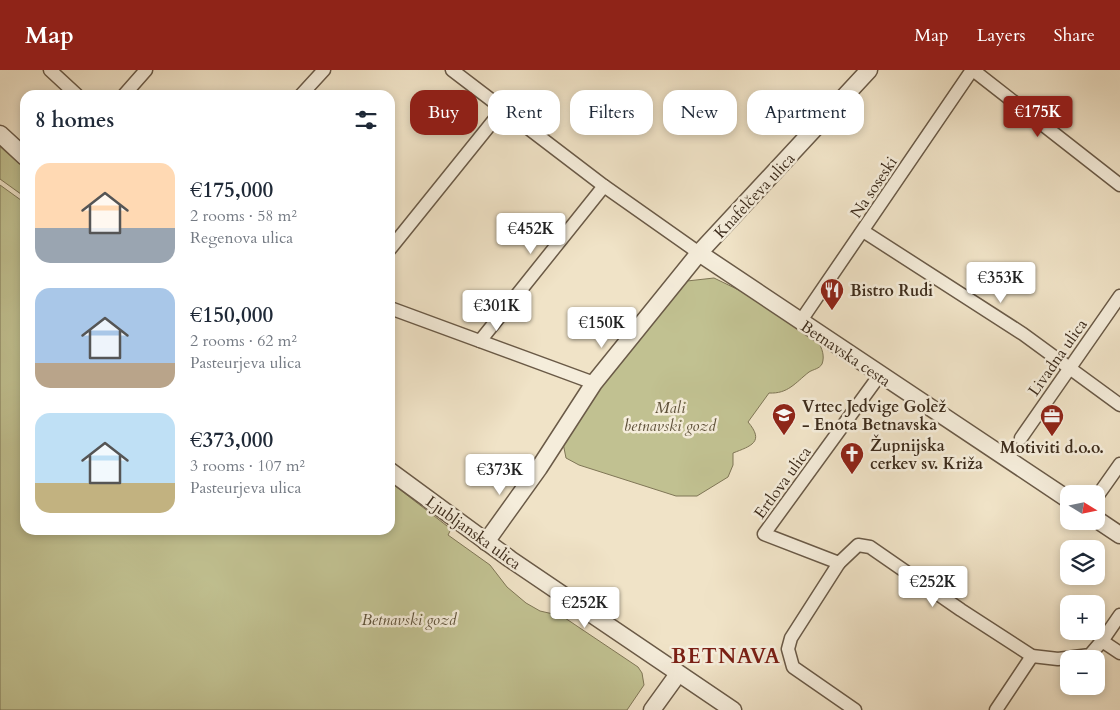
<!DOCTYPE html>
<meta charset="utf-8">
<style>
body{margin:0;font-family:Cardo,serif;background:#f6f6f7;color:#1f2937;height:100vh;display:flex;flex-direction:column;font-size:19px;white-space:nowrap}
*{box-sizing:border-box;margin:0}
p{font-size:16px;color:#747a83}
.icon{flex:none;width:28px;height:28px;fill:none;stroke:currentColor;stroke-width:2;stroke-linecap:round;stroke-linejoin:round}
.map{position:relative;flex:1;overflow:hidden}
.sheet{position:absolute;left:20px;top:20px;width:375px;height:445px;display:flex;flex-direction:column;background:#fff;border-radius:15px;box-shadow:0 2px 8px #0003}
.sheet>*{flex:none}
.hud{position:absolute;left:410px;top:20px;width:475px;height:45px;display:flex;gap:10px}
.needle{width:32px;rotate:100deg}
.tools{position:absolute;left:1060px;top:415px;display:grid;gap:10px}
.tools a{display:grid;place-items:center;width:45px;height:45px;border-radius:10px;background:#fff;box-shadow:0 2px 8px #0003;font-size:25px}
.price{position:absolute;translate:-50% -42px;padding:0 11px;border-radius:5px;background:#fff;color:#222;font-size:16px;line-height:32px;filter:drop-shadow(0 1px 2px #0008)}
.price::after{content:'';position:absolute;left:50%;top:30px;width:15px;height:11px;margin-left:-8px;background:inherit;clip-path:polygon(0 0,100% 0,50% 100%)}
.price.on{background:#8f2418;color:#fff}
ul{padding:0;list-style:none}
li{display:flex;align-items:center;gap:15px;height:125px;padding:0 15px}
li span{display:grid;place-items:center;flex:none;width:140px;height:100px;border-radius:15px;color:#555}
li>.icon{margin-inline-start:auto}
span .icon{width:60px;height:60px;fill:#fffc;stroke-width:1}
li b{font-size:21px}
h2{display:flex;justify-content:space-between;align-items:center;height:60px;padding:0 15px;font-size:21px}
.pill{padding:0 18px;border-radius:15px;background:#fff;box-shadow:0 2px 8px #0003;font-size:18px;line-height:45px}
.pill.on{background:#8f2418;color:#fff}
header{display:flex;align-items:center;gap:30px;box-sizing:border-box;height:70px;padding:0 25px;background:#8f2418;color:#fff}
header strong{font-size:24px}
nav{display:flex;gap:28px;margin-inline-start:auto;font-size:18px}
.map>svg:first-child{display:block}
.green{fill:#c1c191;stroke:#7f7656}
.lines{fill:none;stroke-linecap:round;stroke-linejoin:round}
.minor-casing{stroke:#6a5a47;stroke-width:15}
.tertiary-casing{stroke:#6a5a47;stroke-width:19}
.minor{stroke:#f5eddb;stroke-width:12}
.tertiary{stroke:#f5eddb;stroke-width:16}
.labels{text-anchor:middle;stroke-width:5;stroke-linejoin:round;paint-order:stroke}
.street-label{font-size:16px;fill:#3d2c1c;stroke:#f5eddb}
.poi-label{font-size:16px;font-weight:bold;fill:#3d2c1c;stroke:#f5eddb;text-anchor:start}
.park-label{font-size:16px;font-style:italic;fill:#5e5139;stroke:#f5eddb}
.district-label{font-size:21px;font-weight:bold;letter-spacing:1px;fill:#7a1f14;stroke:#f5eddb}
</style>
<header>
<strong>Map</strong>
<nav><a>Map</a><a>Layers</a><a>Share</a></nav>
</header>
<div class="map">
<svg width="1120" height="640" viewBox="0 0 1120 640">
<rect width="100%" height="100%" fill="#f0e3c7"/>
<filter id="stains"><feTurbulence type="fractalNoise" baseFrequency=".004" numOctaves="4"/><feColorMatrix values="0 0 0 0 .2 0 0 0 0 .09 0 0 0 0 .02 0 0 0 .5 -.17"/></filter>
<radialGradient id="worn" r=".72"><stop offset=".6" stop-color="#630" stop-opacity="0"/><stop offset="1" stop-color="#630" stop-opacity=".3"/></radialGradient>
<g class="green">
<path d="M0,72L25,96V127L0,109Z"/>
<path d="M0,115L25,133V460H390V412L451,459L448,465L490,495L507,517L526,533L540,541L562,546L638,597L642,603L644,615L627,640H0Z"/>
<path d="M714,208L749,225L818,272C822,278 825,286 822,294C819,299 814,299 809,302C795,313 788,324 769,323L748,352C765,372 751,376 733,383V395L728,407L697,426H676L579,395L566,388L563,373L600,316L687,211Z"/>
</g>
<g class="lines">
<g class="minor-casing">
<g id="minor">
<path d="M50,0L77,25"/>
<path d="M452,0L604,116L699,183"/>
<path d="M973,0L1120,115"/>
<path d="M124,25L146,0"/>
<path d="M301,25L324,0"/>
<path d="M863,161L1023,264L1120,335"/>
<path d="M390,179L502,40"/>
<path d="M390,238L594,313"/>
<path d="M800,252L972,0"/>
<path d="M480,271L604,116"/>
<path d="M879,306L764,464L839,493L858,475L870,477L961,540L1032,586L1058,589L1090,585L1102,571L1120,583"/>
<path d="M1021,368L1120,226"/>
<path d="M1096,428L1120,394"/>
<path d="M839,493L791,568L788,579L793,597L855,640"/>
<path d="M1102,571L1120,545"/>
<path d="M996,640L1032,586"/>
</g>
</g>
<g class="tertiary-casing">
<g id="tertiary">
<path d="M0,64L25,87"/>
<path d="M699,183L1069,430"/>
<path d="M390,401L510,489L733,640"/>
<path d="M1096,449L1120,465"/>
<path d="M486,472L539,398L594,313L699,183L869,0"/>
<path d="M652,640L678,604"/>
</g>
</g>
<use href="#minor" class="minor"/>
<use href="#tertiary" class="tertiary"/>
</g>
<defs>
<g id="restaurant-pin" transform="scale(1.25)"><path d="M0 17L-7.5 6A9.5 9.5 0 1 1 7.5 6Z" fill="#8f2418" stroke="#f5eddb"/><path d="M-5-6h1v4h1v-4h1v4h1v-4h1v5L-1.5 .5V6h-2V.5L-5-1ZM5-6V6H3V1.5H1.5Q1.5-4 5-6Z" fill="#fff"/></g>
<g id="school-pin" transform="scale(1.25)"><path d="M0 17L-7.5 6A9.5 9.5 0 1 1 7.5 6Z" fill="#8f2418" stroke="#f5eddb"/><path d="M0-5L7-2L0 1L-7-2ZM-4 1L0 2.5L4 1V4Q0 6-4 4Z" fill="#fff"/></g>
<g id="office-pin" transform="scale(1.25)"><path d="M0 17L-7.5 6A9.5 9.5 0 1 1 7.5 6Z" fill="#8f2418" stroke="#f5eddb"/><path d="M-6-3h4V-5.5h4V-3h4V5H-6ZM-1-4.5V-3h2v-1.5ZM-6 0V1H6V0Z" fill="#fff"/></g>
<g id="church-pin" transform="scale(1.25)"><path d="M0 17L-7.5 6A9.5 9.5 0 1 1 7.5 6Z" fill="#8f2418" stroke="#f5eddb"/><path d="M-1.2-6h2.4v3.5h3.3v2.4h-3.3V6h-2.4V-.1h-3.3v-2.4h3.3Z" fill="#fff"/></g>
</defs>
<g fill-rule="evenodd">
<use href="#restaurant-pin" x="832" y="220"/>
<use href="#school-pin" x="784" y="345"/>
<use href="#office-pin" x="1052" y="346"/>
<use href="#church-pin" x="852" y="384"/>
</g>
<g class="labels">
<g class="street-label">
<text transform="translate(873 117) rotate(-56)" y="6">Na soseski</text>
<text transform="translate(754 125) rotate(-47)" y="6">Knafelčeva ulica</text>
<text transform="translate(846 283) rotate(34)" y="6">Betnavska cesta</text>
<text transform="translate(1057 287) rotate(-55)" y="6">Livadna ulica</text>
<text transform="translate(782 412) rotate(-54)" y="6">Ertlova ulica</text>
<text transform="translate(474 462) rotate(36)" y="6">Ljubljanska ulica</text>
</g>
<g class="poi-label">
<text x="850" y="226">Bistro Rudi</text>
<text x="802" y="342">Vrtec Jedvige Golež<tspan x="802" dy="18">- Enota Betnavska</tspan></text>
<text x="870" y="381">Župnijska<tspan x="870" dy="18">cerkev sv. Križa</tspan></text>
<text x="1052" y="383" text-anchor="middle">Motiviti d.o.o.</text>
</g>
<g class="park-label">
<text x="670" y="343">Mali<tspan x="670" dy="18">betnavski gozd</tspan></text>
<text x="409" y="555">Betnavski gozd</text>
</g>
<g class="district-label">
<text x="726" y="593">BETNAVA</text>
</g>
</g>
<rect width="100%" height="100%" filter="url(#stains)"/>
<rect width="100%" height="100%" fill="url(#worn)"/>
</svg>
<div class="tools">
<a><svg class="needle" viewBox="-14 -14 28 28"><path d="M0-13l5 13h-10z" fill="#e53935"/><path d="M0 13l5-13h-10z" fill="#747a83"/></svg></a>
<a><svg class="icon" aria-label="layers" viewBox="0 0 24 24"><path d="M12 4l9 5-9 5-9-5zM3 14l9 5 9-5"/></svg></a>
<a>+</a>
<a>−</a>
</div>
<b class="price on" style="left:1038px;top:68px">€175K</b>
<b class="price" style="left:531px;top:185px">€452K</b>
<b class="price" style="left:1001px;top:234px">€353K</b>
<b class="price" style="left:497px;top:262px">€301K</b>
<b class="price" style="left:602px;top:279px">€150K</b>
<b class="price" style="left:500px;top:426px">€373K</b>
<b class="price" style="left:933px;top:538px">€252K</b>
<b class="price" style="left:585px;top:559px">€252K</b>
<div class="hud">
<a class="pill on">Buy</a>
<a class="pill">Rent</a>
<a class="pill">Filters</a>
<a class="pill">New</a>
<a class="pill">Apartment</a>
</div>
<section class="sheet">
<h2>8 homes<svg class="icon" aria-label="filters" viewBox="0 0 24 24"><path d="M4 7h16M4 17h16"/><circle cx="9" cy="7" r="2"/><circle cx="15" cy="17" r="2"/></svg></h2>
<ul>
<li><span style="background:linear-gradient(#ffd9b3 65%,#9aa5b1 0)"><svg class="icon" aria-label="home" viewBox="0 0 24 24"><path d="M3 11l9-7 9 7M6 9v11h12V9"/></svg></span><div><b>€175,000</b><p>2 rooms · 58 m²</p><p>Regenova ulica</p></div></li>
<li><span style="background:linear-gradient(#a9c7e8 75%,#b9a48a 0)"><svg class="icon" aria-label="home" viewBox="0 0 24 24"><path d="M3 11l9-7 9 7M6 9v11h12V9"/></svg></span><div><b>€150,000</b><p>2 rooms · 62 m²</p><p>Pasteurjeva ulica</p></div></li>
<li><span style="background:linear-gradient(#bfe0f5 70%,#c2b280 0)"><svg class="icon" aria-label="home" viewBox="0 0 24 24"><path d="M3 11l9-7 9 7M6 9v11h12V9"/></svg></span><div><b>€373,000</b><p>3 rooms · 107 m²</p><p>Pasteurjeva ulica</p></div></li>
</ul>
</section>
</div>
